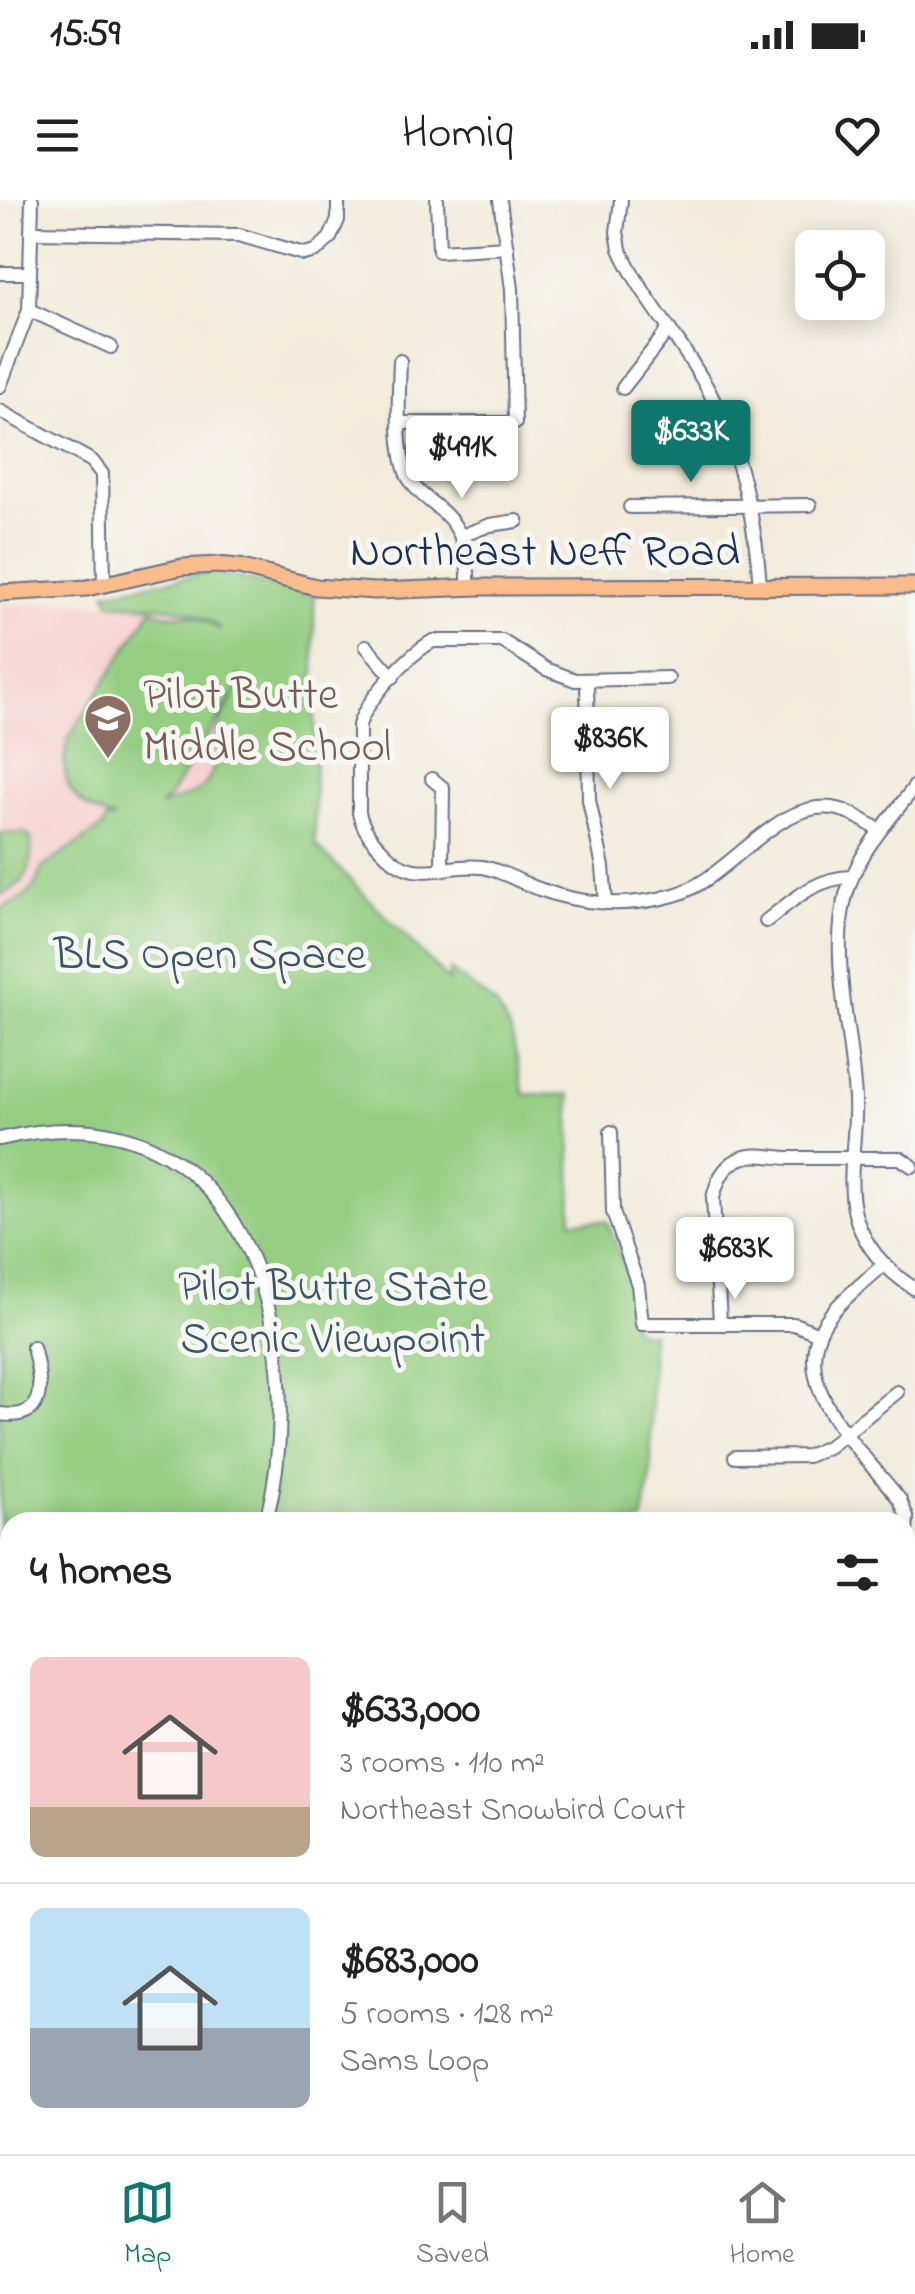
<!DOCTYPE html>
<meta charset="utf-8">
<style>
body{margin:0;font-family:"Indie Flower",sans-serif;background:#f6f6f6;color:#222;height:100vh;display:flex;flex-direction:column;font-size:38px;white-space:nowrap}
*{box-sizing:border-box;margin:0}
p{font-size:32px;color:#767676}
.icon{flex:none;width:55px;height:55px;fill:none;stroke:currentColor;stroke-width:2;stroke-linecap:round;stroke-linejoin:round}
.map{position:relative;flex:1;overflow:hidden}
.side{position:absolute;left:0px;top:1312px;width:915px;height:642px;display:flex;flex-direction:column;background:#fff;border-radius:30px 30px 0 0;box-shadow:0 5px 25px #0003}
.side>*{flex:none}
.fabs{position:absolute;left:795px;top:30px;display:grid;gap:20px}
.fabs a{display:grid;place-items:center;width:90px;height:90px;border-radius:15px;background:#fff;box-shadow:0 5px 25px #0003;font-size:50px}
.price{position:absolute;translate:-50% -85px;padding:0 22px;border-radius:10px;background:#fff;color:#222;font-size:32px;line-height:65px;filter:drop-shadow(0 2px 5px #0008)}
.price::after{content:'';position:absolute;left:50%;top:60px;width:30px;height:22px;margin-left:-15px;background:inherit;clip-path:polygon(0 0,100% 0,50% 100%)}
.price.active{background:#0f766e;color:#fff}
ul{padding:0;list-style:none}
li{display:flex;align-items:center;gap:30px;height:250px;padding:0 30px}
li+li{border-top:2px solid #e0e0e0}
li span{display:grid;place-items:center;flex:none;width:280px;height:200px;border-radius:15px;color:#555}
li>.icon{margin-inline-start:auto}
span .icon{width:120px;height:120px;fill:#fffc;stroke-width:1}
li b{font-size:42px}
h2{display:flex;justify-content:space-between;align-items:center;height:120px;padding:0 30px;font-size:42px}
.status{display:flex;justify-content:space-between;align-items:center;height:70px;padding:0 50px;background:#fff;direction:ltr}
.status svg{height:28px;fill:currentColor}
header{display:flex;justify-content:space-between;align-items:center;height:130px;padding:0 30px;background:#fff;font-size:45px;font-weight:600}
.tabs{display:flex;justify-content:space-around;align-items:center;height:140px;border-top:2px solid #e0e0e0;background:#fff;font-size:28px;color:#767676}
.tabs a{display:grid;justify-items:center;gap:5px}
.tabs .active{color:#0f766e}
.map>svg:first-child{display:block}
.built{fill:#f7d0ce}
.green{fill:#94ce81;stroke:#587e70;stroke-width:2.5;fill-rule:evenodd}
.lines{fill:none;stroke-linecap:round;stroke-linejoin:round}
.minor-casing{stroke:#677189;stroke-width:16}
.major-casing{stroke:#677189;stroke-width:19}
.minor{stroke:#fff;stroke-width:12}
.major{stroke:#fabc8b;stroke-width:15}
.labels{text-anchor:middle;stroke-width:10;stroke-linejoin:round;paint-order:stroke}
.street-label{font-size:45px;fill:#1b2f5e;stroke:#f6f6f2}
.education-label{font-size:45px;fill:#785e54;stroke:#f6f6f2;text-anchor:start}
.park-label{font-size:45px;fill:#395767;stroke:#f6f6f2}
</style>
<div class="status"><b>15:59</b><svg viewBox="0 0 49 12"><path d="M0 12V9h3v3zM5 12V6h3v6zM10 12V3h3v9zM15 12V0h3v12zM26 1h20v11H26zM47 4h2v5h-2z"/></svg></div>
<header><svg class="icon" aria-label="menu" viewBox="0 0 24 24"><path d="M4 6h16M4 12h16M4 18h16"/></svg>Homiq<svg class="icon" aria-label="heart" viewBox="0 0 24 24"><path d="M12 20l-8-8c-3-5 5-10 8-4 3-6 11-1 8 4z"/></svg></header>
<div class="map">
<svg width="915" height="1954" viewBox="0 0 915 1954">
<rect width="100%" height="100%" fill="#f6f6f2"/>
<filter id="ink" filterUnits="userSpaceOnUse"><feTurbulence type="fractalNoise" baseFrequency=".01" numOctaves="2"/><feDisplacementMap in="SourceGraphic" scale="20" xChannelSelector="R" yChannelSelector="G"/><feConvolveMatrix kernelMatrix="1 2 1 2 8 2 1 2 1" color-interpolation-filters="sRGB"/></filter>
<filter id="wash" filterUnits="userSpaceOnUse"><feTurbulence type="fractalNoise" baseFrequency=".0048" numOctaves="4" result="noise"/><feDisplacementMap in="SourceGraphic" scale="40" xChannelSelector="R" yChannelSelector="G"/><feGaussianBlur stdDeviation="2.25" result="paint"/><feColorMatrix in="noise" values="0 0 0 0 0 0 0 0 0 0 0 0 0 0 0 0 0 1.4 0 .05"/><feComposite in="paint" operator="in"/></filter>
<g filter="url(#wash)">
<rect width="100%" height="100%" fill="#f3ebda"/>
<g class="built">
<path d="M81,402L152,407L197,415L213,422L234,446L240,475L237,494L219,526L214,568L202,588L187,600L170,602L147,615L133,619L106,620L103,627L49,666L26,696L0,709V404Z"/>
<rect x="0" y="1711" width="10" height="199"/>
<path d="M905,1785L915,1787V1879L905,1877Z"/>
<path d="M905,1918L915,1920V1954H460V1945H905Z"/>
</g>
<g class="green">
<path d="M212,372L314,395L315,644L449,781L450,770L495,804L511,831L524,894L570,895L572,1021H607L631,1086L632,1126L639,1132L651,1133V1276L642,1322H10V1659L0,1658V709L26,696L34,687L42,668L103,627L106,620L114,619C72,606 57,583 68,539L152,409C165,417 170,414 183,415C198,415 210,423 221,430C196,404 145,406 111,403L106,392ZM240,474C238,495 226,507 219,526C214,537 218,547 216,558C208,599 188,593 159,607L169,597L235,493Z"/>
<path d="M0,633H24L31,638C32,670 30,681 0,696Z"/>
</g>
</g>
<g filter="url(#ink)">
<g class="lines">
<g class="minor-casing">
<g id="minor">
<path d="M437,0L439,51L507,47"/>
<path d="M621,0L617,32L620,49C643,100 684,143 710,193C741,254 755,317 760,385"/>
<path d="M31,32L239,35L304,54L316,51L330,38L338,20V0"/>
<path d="M0,73H30"/>
<path d="M29,110L111,147"/>
<path d="M400,161C399,193 395,248 408,277C417,294 433,302 446,315C466,334 469,362 468,387"/>
<path d="M0,186L29,110L32,0"/>
<path d="M623,188L669,129"/>
<path d="M0,211L92,261L102,274L104,384"/>
<path d="M401,223H515L512,89L500,0"/>
<path d="M630,307L810,305"/>
<path d="M461,336L490,325L517,321"/>
<path d="M366,446L393,477"/>
<path d="M668,478L575,480L546,469L502,441H433C409,454 367,499 359,525V613C363,629 371,639 383,651C415,687 443,662 482,667C502,670 521,683 539,689C582,705 629,708 674,695C730,680 777,595 838,609C852,612 865,622 878,629"/>
<path d="M587,481L589,600L603,667L606,703"/>
<path d="M432,579L443,588L442,670"/>
<path d="M915,586C888,623 859,649 846,695C829,756 852,836 855,899C857,937 846,977 855,1014C864,1048 887,1071 915,1089"/>
<path d="M766,721C792,701 817,677 852,677"/>
<path d="M611,932L613,1012L638,1085L642,1124H794L819,1134"/>
<path d="M0,939C244,879 313,1135 266,1322"/>
<path d="M882,1066C866,1081 845,1096 831,1114C778,1180 862,1250 900,1300L907,1317L905,1353"/>
<path d="M720,1122L713,998C717,982 722,968 737,960C755,951 772,958 791,958C827,958 864,958 900,958L912,966"/>
<path d="M0,1214C50,1221 41,1180 33,1147"/>
<path d="M735,1257L807,1256L828,1247L897,1192"/>
<path d="M0,1571L10,1568"/>
<path d="M905,1661V1707"/>
<path d="M905,1720L906,1765"/>
<path d="M0,1740H10"/>
<path d="M137,1945V1954"/>
</g>
</g>
<g class="major-casing">
<g id="major">
<path d="M0,393L87,388L182,367L217,365L239,367L316,387L375,391L479,387L915,386"/>
<path d="M0,1671L10,1672"/>
<path d="M0,1687L10,1689"/>
<path d="M905,1897L915,1898"/>
</g>
</g>
<use href="#minor" class="minor"/>
<use href="#major" class="major"/>
</g>
</g>
<defs>
<g id="school-pin" transform="scale(2.5)"><path d="M0 17L-7.5 6A9.5 9.5 0 1 1 7.5 6Z" fill="#8d6e63" stroke="#f6f6f2"/><path d="M0-5L7-2L0 1L-7-2ZM-4 1L0 2.5L4 1V4Q0 6-4 4Z" fill="#fff"/></g>
</defs>
<g fill-rule="evenodd">
<use href="#school-pin" x="108" y="518"/>
</g>
<g class="labels">
<g class="street-label">
<text x="545" y="365">Northeast Neff Road</text>
</g>
<g class="education-label">
<text x="143" y="508">Pilot Butte<tspan x="143" dy="52">Middle School</tspan></text>
</g>
<g class="park-label">
<text x="210" y="768">BLS Open Space</text>
<text x="333" y="1100">Pilot Butte State<tspan x="333" dy="52">Scenic Viewpoint</tspan></text>
</g>
</g>
</svg>
<div class="fabs">
<a><svg class="icon" aria-label="locate" viewBox="0 0 24 24"><circle cx="12" cy="12" r="6"/><path d="M12 2v4M12 18v4M2 12h4M18 12h4"/></svg></a>
</div>
<b class="price active" style="left:691px;top:285px">$633K</b>
<b class="price" style="left:462px;top:301px">$491K</b>
<b class="price" style="left:610px;top:592px">$836K</b>
<b class="price" style="left:735px;top:1102px">$683K</b>
<section class="side">
<h2>4 homes<svg class="icon" aria-label="filters" viewBox="0 0 24 24"><path d="M4 7h16M4 17h16"/><circle cx="9" cy="7" r="2"/><circle cx="15" cy="17" r="2"/></svg></h2>
<ul>
<li><span style="background:linear-gradient(#f6c9c9 75%,#b9a48a 0)"><svg class="icon" aria-label="home" viewBox="0 0 24 24"><path d="M3 11l9-7 9 7M6 9v11h12V9"/></svg></span><div><b>$633,000</b><p>3 rooms · 110 m²</p><p>Northeast Snowbird Court</p></div></li>
<li><span style="background:linear-gradient(#bfe0f5 60%,#9aa5b1 0)"><svg class="icon" aria-label="home" viewBox="0 0 24 24"><path d="M3 11l9-7 9 7M6 9v11h12V9"/></svg></span><div><b>$683,000</b><p>5 rooms · 128 m²</p><p>Sams Loop</p></div></li>
</ul>
</section>
</div>
<nav class="tabs">
<a class="active"><svg class="icon" aria-label="map" viewBox="0 0 24 24"><path d="M3 6l6-2 6 2 6-2v14l-6 2-6-2-6 2zM9 4v14M15 6v14"/></svg>Map</a>
<a><svg class="icon" aria-label="saved" viewBox="0 0 24 24"><path d="M7 4h10v16l-5-4-5 4z"/></svg>Saved</a>
<a><svg class="icon" aria-label="home" viewBox="0 0 24 24"><path d="M3 11l9-7 9 7M6 9v11h12V9"/></svg>Home</a>
</nav>
